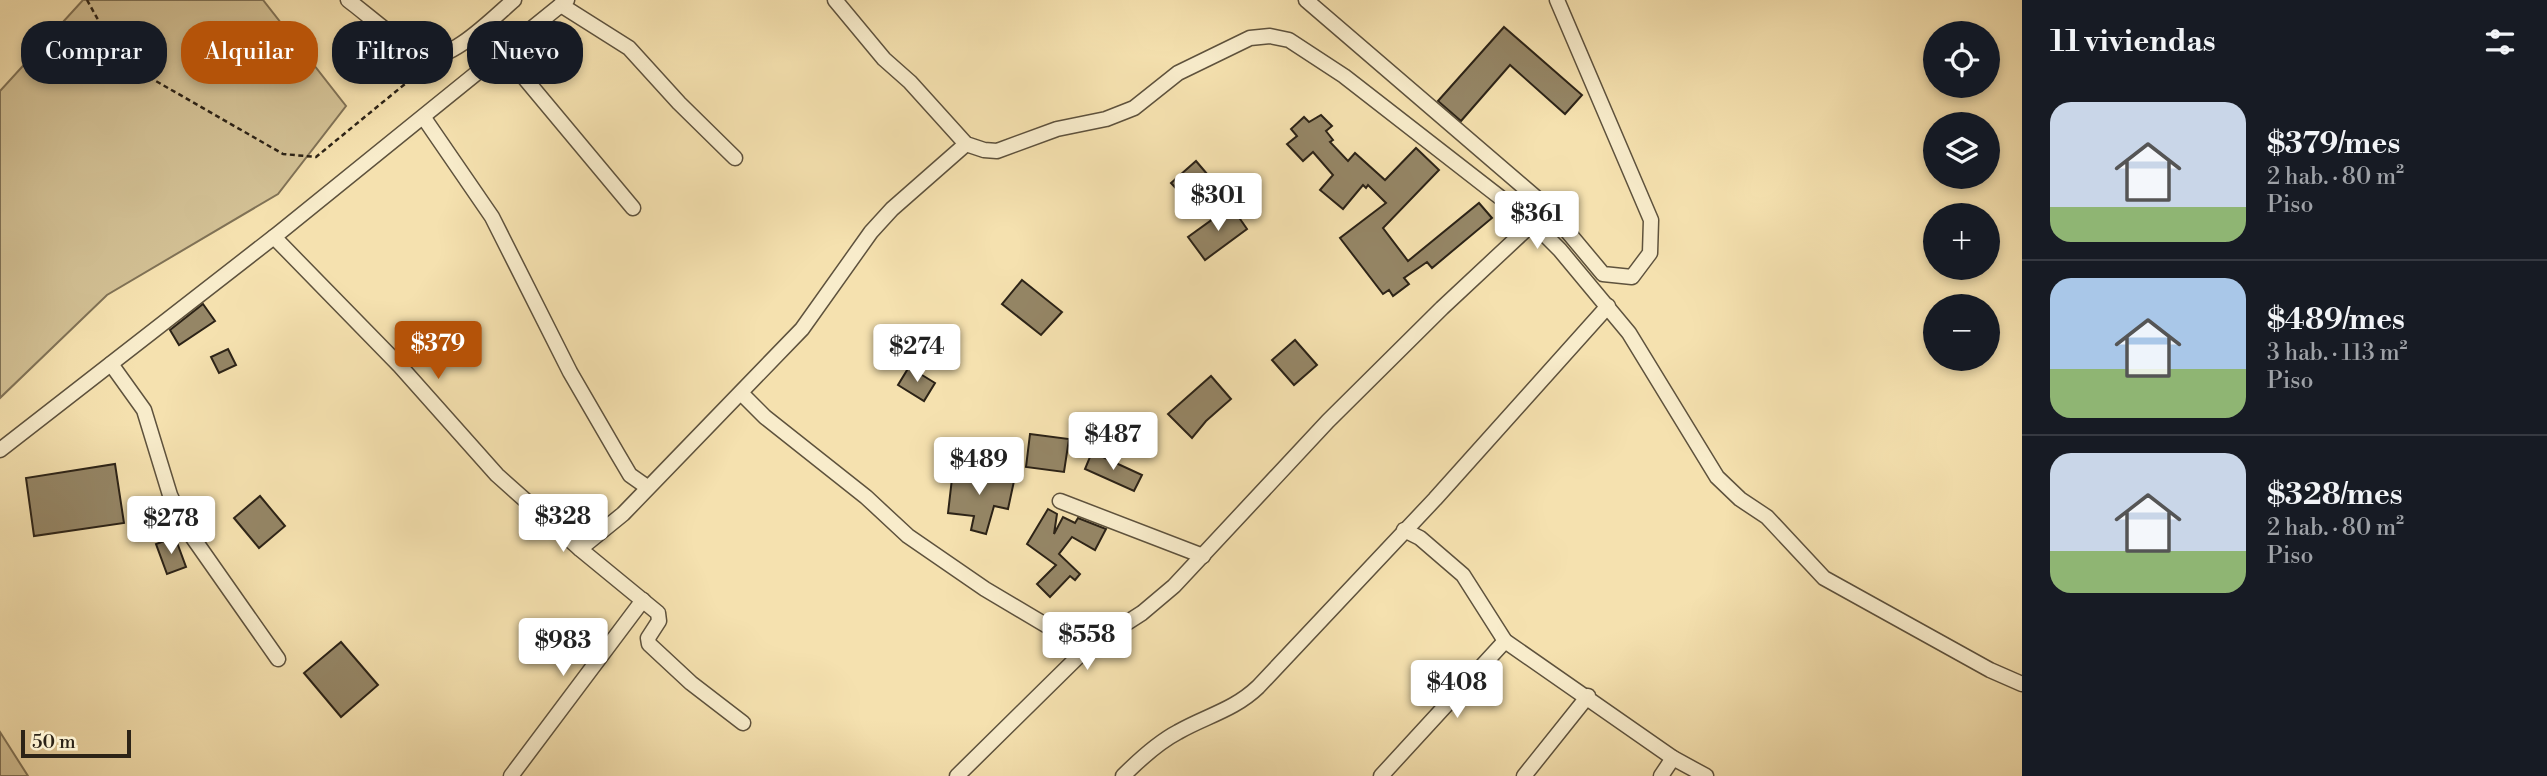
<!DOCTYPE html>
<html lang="es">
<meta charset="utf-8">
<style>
body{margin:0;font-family:"Libre Bodoni",serif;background:#20242c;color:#f1f3f6;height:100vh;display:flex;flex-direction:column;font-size:26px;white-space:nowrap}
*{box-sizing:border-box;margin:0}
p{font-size:23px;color:#9ea1a6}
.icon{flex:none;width:38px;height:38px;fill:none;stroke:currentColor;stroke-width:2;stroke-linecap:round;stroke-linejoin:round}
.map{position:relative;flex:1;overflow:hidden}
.side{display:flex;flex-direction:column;background:#171b24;width:525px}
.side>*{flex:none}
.hud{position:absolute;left:21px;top:21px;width:665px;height:63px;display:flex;gap:14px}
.tools{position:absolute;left:1923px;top:21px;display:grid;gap:14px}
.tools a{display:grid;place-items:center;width:77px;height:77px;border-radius:50%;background:#171b24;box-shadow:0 4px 10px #0003;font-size:35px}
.scale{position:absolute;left:21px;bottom:18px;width:110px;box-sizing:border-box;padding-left:7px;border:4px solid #2c2317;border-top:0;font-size:19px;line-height:24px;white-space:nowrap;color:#2c2317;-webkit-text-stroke:5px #f8eccb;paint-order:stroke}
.price{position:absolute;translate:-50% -60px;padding:0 16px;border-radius:7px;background:#fff;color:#222;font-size:23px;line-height:46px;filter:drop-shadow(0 2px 4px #0008)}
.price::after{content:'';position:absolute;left:50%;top:42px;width:21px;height:16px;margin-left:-10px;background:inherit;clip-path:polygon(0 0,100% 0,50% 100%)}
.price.active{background:#b45309;color:#fff}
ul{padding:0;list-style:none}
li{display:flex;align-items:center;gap:21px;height:175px;padding:0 28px}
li+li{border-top:2px solid #363941}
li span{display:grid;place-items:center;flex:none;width:196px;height:140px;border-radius:21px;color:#555}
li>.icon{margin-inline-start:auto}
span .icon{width:84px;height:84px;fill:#fffc;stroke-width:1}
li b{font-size:30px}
h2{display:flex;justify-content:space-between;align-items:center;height:84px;padding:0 28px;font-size:30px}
.tag{padding:0 24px;border-radius:28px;background:#171b24;box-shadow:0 4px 10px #0003;font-size:24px;line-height:63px}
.tag.active{background:#b45309;color:#fff}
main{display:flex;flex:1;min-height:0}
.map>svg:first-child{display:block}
.green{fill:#d3c195;stroke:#807256;stroke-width:2}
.building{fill:#958666;stroke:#2c2317;stroke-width:2}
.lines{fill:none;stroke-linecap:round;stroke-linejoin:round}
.minor-casing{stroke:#5e523d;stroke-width:17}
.path{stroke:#2c2317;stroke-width:2.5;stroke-dasharray:5 3.5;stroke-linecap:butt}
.minor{stroke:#f8eccb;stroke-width:14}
</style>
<main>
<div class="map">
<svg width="2022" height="776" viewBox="0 0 2022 776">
<rect width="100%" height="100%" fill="#f5e1af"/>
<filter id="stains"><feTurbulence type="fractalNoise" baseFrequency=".00286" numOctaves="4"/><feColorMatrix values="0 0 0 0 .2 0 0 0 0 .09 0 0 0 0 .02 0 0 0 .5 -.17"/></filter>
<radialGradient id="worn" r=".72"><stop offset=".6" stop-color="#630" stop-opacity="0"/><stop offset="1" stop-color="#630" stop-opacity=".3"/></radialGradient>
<g class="green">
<path d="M83,0H263L346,106L278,194L107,295L0,398V91Z"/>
<path d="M0,732L28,776H0Z"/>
</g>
<g class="building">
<path d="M1504,27L1582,95L1565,114L1510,65L1461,121L1438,101Z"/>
<path d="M1321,115L1332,126L1326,131L1333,140L1330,142L1348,161L1355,153L1385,180L1416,148L1439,170L1383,228L1408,261L1479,203L1492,218L1432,268L1427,262L1404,278L1409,284L1393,296L1389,290L1383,294L1340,238L1386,203L1368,185L1366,188L1363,185L1343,209L1320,190L1333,175L1313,152L1303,161L1287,144L1297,136L1291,129L1304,117L1309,122Z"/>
<path d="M1196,161L1213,181L1199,193L1195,189L1185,198L1171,183Z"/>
<path d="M1231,206L1247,229L1205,260L1188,237Z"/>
<path d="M1022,280L1062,312L1041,335L1002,304Z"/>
<path d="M203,304L215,321L179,345L170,330Z"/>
<path d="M1295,340L1317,365L1294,385L1272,360Z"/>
<path d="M228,349L236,365L219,373L211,357Z"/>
<path d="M909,367L935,383L924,401L898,385Z"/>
<path d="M1211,376L1231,399L1206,421L1192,438L1168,414Z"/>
<path d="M1030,434L1069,439L1064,472L1026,467Z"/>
<path d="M1092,452L1142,475L1134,491L1085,469Z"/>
<path d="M115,464L124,523L34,536L26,478Z"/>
<path d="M953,470L1014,481L1008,509L994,506L986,534L971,530L974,516L948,513Z"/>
<path d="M260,496L285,526L259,548L234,518Z"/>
<path d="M1048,509L1057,514L1054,534L1063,517L1075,523L1078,518L1106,529L1095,550L1072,537L1059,554L1080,574L1075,580L1070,576L1050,597L1037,584L1056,565L1027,544Z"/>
<path d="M175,537L186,567L167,574L156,544Z"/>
<path d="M341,642L378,685L341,717L304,673Z"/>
</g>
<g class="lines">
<g class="minor-casing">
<g id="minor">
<path d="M348,0C363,11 409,51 423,56C449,64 495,16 514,0"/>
<path d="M835,0L884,59L910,82L966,144L984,150L997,151L1057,129L1106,119L1134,108L1178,73L1250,38L1270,36L1289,40L1344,76L1533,223L1560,250L1629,333L1717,477L1740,499L1767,517L1824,578L1990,670L2022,684"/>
<path d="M1306,0L1547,207L1603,274L1632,277L1650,253L1651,220L1557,0"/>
<path d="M561,5L629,48L679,103L735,158"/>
<path d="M499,56L522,75L633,208"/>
<path d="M424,118L492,217L570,372L617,453L630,475L647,487"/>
<path d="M274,237L400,366L497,475L580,549"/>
<path d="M111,364L144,410L170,495L184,525L278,659"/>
<path d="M741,393L765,417L866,497L908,536L985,589L1086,649"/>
<path d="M0,450L279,233L567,0"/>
<path d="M1060,501L1203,556"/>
<path d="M1404,530L1420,538L1463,575L1505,641L1673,758L1706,776"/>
<path d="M743,723L691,683L649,644L648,638L659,621L658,613L580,549L623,514L802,329L871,232L892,209L966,144"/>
<path d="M511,776L643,600"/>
<path d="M957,776L1086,649L1142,613L1174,586L1328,421L1442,308L1533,223"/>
<path d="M1123,776C1139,760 1157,743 1178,732C1206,716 1234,710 1258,687L1435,499L1608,306"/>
<path d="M1381,776L1505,641"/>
<path d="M1524,776L1588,696"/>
<path d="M1661,776L1673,758"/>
</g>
</g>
<path class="path" d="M87,0L121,61L283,154L316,157L422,70"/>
<use href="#minor" class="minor"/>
</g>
<rect width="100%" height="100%" filter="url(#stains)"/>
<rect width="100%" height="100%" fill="url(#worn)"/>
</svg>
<div class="tools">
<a><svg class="icon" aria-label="locate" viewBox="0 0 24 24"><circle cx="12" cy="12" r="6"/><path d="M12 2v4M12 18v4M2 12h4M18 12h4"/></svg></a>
<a><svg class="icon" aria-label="layers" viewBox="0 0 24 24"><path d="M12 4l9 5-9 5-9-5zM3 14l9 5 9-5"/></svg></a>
<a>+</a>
<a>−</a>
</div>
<div class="scale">50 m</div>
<b class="price" style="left:1218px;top:233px">$301</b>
<b class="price" style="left:1537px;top:251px">$361</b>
<b class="price active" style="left:438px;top:381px">$379</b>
<b class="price" style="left:917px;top:384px">$274</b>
<b class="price" style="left:1113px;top:472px">$487</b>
<b class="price" style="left:979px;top:497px">$489</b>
<b class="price" style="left:563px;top:554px">$328</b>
<b class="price" style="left:171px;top:556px">$278</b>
<b class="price" style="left:1087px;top:672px">$558</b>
<b class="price" style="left:563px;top:678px">$983</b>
<b class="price" style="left:1457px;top:720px">$408</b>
<div class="hud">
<a class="tag">Comprar</a>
<a class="tag active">Alquilar</a>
<a class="tag">Filtros</a>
<a class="tag">Nuevo</a>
</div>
</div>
<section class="side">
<h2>11 viviendas<svg class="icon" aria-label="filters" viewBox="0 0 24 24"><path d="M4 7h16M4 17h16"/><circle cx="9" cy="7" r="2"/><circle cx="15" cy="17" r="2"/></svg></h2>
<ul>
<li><span style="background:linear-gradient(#c9d6e8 75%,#8fb573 0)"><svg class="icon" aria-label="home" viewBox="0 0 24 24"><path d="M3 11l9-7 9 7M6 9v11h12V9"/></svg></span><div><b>$379/mes</b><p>2 hab. · 80 m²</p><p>Piso</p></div></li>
<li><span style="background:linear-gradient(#a9c7e8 65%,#8fb573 0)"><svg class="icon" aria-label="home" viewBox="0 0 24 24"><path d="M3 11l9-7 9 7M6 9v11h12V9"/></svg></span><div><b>$489/mes</b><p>3 hab. · 113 m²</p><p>Piso</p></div></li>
<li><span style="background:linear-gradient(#c9d6e8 70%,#8fb573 0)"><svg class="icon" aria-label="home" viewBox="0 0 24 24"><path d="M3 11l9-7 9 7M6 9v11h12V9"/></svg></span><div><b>$328/mes</b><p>2 hab. · 80 m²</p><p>Piso</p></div></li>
</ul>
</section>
</main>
